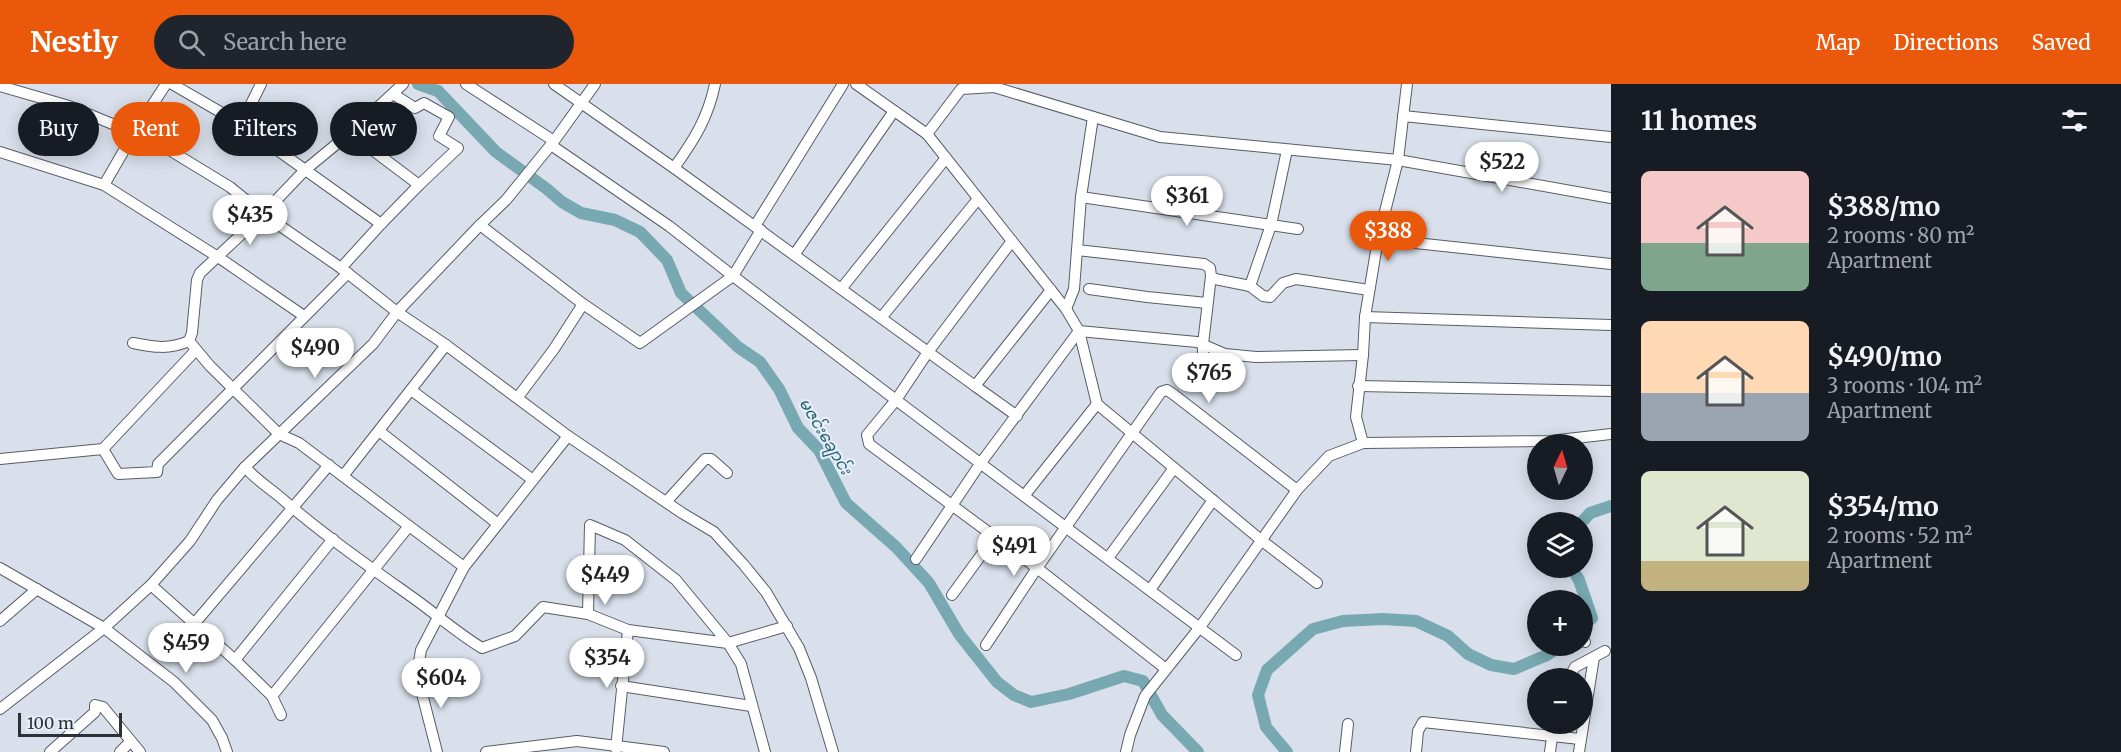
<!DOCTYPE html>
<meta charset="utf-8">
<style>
body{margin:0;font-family:Merriweather,"Noto Sans Myanmar",serif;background:#20242c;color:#f1f3f6;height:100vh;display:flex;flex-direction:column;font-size:22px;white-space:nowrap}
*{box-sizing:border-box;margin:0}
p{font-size:20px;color:#9ea1a6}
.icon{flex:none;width:33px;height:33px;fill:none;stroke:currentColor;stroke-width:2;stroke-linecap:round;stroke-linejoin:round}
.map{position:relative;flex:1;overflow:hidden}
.details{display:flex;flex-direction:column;background:#171b24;width:510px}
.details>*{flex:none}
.hud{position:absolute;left:18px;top:18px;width:570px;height:54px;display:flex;gap:12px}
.needle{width:39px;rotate:5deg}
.fabs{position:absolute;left:1527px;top:350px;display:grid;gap:12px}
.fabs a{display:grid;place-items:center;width:66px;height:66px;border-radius:50%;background:#171b24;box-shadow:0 3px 15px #0003;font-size:30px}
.scale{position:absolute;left:18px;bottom:15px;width:104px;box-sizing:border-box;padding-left:6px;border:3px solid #2d3034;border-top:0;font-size:16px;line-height:21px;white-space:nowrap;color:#2d3034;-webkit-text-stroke:4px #e6edf8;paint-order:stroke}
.price{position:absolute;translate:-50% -51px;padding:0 14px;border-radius:21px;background:#fff;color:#222;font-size:20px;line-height:39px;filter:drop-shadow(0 2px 3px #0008)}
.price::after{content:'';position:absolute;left:50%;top:36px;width:18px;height:14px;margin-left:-9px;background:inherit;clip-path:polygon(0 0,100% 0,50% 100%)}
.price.on{background:#ea580c;color:#fff}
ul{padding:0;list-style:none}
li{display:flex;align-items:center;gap:18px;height:150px;padding:0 30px}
li span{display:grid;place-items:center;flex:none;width:168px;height:120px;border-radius:9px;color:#555}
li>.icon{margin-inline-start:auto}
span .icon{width:72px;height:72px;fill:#fffc;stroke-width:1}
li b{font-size:26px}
h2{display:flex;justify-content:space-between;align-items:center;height:72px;padding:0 30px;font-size:26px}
.pill{padding:0 21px;border-radius:27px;background:#171b24;box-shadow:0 3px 15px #0003;font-size:21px;line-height:54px}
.pill.on{background:#ea580c;color:#fff}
header{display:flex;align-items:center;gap:36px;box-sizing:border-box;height:84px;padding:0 30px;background:#ea580c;color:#fff}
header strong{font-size:28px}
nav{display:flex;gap:33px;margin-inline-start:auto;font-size:21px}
.search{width:420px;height:54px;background:#20242c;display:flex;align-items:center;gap:15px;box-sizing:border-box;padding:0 21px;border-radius:33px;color:#9ea1a6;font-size:22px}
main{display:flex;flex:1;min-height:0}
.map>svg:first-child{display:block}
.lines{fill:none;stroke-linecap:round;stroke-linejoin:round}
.river{stroke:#78a9b2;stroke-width:12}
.minor-casing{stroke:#575d66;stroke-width:12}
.minor{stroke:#fff;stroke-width:10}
.labels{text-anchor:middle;stroke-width:4.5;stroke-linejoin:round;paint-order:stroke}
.water-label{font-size:16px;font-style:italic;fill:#20626c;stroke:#e6edf8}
</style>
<header>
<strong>Nestly</strong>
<div class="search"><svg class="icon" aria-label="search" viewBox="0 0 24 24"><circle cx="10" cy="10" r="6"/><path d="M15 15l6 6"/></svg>Search here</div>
<nav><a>Map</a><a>Directions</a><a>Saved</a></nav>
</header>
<main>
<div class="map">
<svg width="1611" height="668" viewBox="0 0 1611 668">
<rect width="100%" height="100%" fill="#d9e0eb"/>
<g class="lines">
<g class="river">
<path d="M418,0L438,7L496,68L547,105L562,118L581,129L615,136L640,148L667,176L681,209L738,263L760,278L779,305L798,344L819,366L846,419L896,463L929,499L959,550L997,598L1014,611L1031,618L1069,610L1124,592L1143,597L1162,631L1198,668"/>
<path d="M1582,438L1590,429L1611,422"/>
<path d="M1571,483L1579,496L1592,534L1582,543"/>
<path d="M1287,668L1266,643L1258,611L1267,586L1313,545L1343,537L1383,535L1416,537L1448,552L1468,570L1491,581L1514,585L1547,571L1562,561"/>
</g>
<g class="minor-casing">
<g id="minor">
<path d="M172,0L241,40L381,140"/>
<path d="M466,0L554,57"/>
<path d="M554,0L674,84L975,302L1051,206"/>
<path d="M856,0L927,50"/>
<path d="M0,2L69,22L134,49L171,67L230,103L263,130L341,184L397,228L446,261L568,352L682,429L714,448L744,481L766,508L799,564L811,594L833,668"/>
<path d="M393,10L415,24L424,19L449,33L439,52L458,64L419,101"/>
<path d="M1403,32L1611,53"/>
<path d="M1093,33L1081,113L1077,166L1204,180L1210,184L1211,192L1215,195L1250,202L1263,212L1270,213L1283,199L1296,195L1369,206"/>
<path d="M241,40L261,0"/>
<path d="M551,61L669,142L733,192L761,146"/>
<path d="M0,68L104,101L218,173L304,232"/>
<path d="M674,84C694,56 708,34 715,0"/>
<path d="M104,101L134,49L166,0"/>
<path d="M1081,113L1298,145"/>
<path d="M480,141L583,220L640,259L733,192L896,316L1236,571"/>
<path d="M755,142L843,0"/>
<path d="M1378,155L1611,180"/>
<path d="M1012,157L928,268L896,316L867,351L869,360L1037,484L1166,585"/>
<path d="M794,171L894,27"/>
<path d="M341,184L381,140L419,101L350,49"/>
<path d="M1250,202L1271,141L1287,66"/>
<path d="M841,205L946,74"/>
<path d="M1089,205L1147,213L1207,219"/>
<path d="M1066,225L1074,205L1077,166"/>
<path d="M1365,233L1611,241"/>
<path d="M881,234L978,115"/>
<path d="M189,257L210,282L279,350L299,359L409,442"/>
<path d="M133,259C153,263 169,266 189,257L192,249L197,196L200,189L263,130L305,86L350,49L403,0"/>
<path d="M1203,292V260L1211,192"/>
<path d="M975,302L1017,332"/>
<path d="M1358,302L1611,307"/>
<path d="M411,306L533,396"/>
<path d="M518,313L554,265L583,220"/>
<path d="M379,347L498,440"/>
<path d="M1363,359L1356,333L1363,271L1365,233L1378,155L1398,76L1407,0"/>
<path d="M103,365L118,390L157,388L158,380L348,189"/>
<path d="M0,375L103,365L196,266"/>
<path d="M245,383C255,395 268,403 280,413C321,449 367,481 412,513C436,530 457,549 482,564L515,552L543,523L588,530L628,546L728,559L787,542"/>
<path d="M343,392L446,261"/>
<path d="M1024,412L1097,320"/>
<path d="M666,418L705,375H711L727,389"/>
<path d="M1108,474L1174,384"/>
<path d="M916,475L980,380L1079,247L1197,258L1225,270L1256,273L1363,271"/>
<path d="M0,484L104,544L174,598L212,636L222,654L227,668"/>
<path d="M1317,499L1261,456L1097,320L1079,247L1066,225L927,50L961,5L994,3L1160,53L1398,76L1611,114"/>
<path d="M151,501L190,457L217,416L245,383L373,260L397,228L480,141L506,116L554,57L595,0"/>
<path d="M1150,506L1213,416"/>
<path d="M952,511L995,452"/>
<path d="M588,530L590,441L625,456L676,496L728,559L741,580L765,668"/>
<path d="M0,537L37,505"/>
<path d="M194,540L329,381"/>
<path d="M1582,556L1585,558"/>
<path d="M986,561L1037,484L1161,308L1167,306L1173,310L1297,406"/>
<path d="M235,576L333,455"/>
<path d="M1569,594L1575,583L1605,567"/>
<path d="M621,602L751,622"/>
<path d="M272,612L281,631"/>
<path d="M0,625L104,544L151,501L235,576L272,612L409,442L464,483L568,352"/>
<path d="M616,665L628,546"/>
<path d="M50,668L95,628V621L103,623L140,668"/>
<path d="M120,668L130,658"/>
<path d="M437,668L417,590L421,566L464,483"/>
<path d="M486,668L577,657L664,668"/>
<path d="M1126,668L1130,651L1145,612L1200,543L1297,406L1329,372L1363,359L1550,357L1611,350"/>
<path d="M1345,668L1348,640"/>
<path d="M1416,668L1418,647L1423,638L1580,655"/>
<path d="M1550,668L1554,639"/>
<path d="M1579,668L1594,573"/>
</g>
</g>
<use href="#minor" class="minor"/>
</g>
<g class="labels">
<g class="water-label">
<text transform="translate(826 352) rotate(59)" y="6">မဇင်းချောင်း</text>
</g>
</g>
</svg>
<div class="fabs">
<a><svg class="needle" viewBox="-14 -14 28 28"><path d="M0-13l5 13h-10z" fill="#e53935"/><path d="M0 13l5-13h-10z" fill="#9ea1a6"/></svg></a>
<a><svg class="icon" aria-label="layers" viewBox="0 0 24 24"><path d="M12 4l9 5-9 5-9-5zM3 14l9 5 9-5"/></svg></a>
<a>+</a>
<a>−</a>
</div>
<div class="scale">100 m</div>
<b class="price" style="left:1502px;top:109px">$522</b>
<b class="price" style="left:1187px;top:143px">$361</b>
<b class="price" style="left:250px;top:162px">$435</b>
<b class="price on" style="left:1388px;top:178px">$388</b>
<b class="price" style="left:315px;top:295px">$490</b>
<b class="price" style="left:1209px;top:320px">$765</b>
<b class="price" style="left:1014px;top:493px">$491</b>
<b class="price" style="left:605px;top:522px">$449</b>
<b class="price" style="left:186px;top:590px">$459</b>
<b class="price" style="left:607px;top:605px">$354</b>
<b class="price" style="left:441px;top:625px">$604</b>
<div class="hud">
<a class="pill">Buy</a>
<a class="pill on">Rent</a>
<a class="pill">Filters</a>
<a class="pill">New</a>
</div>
</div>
<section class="details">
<h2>11 homes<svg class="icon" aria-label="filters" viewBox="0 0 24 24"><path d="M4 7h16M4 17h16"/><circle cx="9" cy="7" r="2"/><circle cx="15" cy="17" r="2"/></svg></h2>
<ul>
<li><span style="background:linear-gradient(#f6c9c9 60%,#7fa58c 0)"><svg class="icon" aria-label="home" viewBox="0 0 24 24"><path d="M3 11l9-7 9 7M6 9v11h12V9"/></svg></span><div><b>$388/mo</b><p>2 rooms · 80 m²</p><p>Apartment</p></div></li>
<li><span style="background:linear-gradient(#ffd9b3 60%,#9aa5b1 0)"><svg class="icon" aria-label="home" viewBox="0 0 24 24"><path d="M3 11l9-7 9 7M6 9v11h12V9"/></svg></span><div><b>$490/mo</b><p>3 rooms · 104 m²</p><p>Apartment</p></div></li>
<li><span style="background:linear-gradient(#dfe7d0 75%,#c2b280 0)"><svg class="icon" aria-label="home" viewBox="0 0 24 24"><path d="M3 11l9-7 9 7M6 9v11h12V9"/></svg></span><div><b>$354/mo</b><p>2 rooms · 52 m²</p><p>Apartment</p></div></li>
</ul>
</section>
</main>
